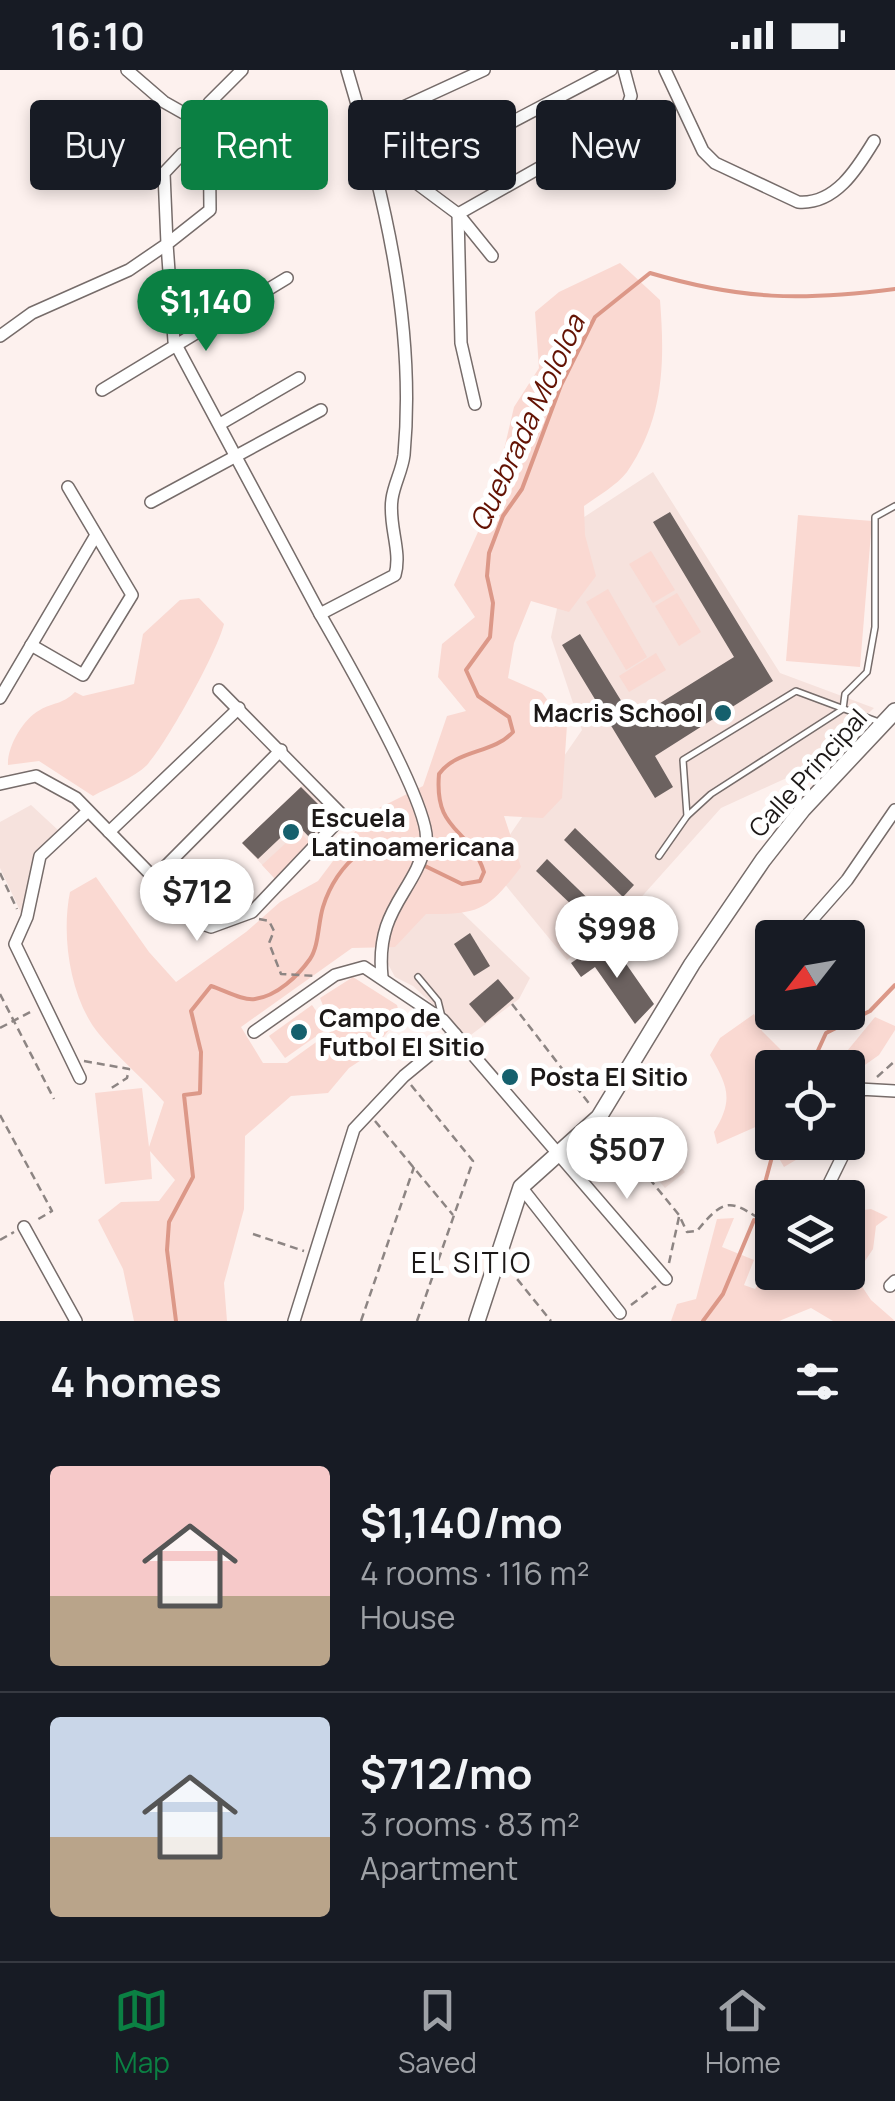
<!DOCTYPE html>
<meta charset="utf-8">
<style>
body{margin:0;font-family:Manrope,sans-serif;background:#242831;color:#f1f3f6;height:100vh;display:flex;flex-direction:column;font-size:38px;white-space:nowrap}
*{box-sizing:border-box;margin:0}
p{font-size:32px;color:#9ea1a6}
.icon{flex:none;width:55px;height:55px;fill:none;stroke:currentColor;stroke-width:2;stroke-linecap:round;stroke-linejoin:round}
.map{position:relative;height:1251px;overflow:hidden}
.sheet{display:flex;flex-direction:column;background:#171b24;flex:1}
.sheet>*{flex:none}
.guide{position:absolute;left:30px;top:30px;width:835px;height:90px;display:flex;gap:20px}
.needle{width:65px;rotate:239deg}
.controls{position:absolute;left:755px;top:850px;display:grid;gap:20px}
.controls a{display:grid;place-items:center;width:110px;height:110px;border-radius:10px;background:#171b24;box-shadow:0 5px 15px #0003;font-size:50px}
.price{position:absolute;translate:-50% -85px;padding:0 22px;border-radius:35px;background:#fff;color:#222;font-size:32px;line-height:65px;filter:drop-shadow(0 2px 5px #0008)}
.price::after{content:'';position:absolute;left:50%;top:60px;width:30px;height:22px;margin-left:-15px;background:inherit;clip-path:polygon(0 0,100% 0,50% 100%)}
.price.active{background:#0b8043;color:#fff}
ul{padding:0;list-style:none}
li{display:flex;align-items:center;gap:30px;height:250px;padding:0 50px}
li+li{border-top:2px solid #363941}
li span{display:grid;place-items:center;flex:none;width:280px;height:200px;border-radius:10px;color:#555}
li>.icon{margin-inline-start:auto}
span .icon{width:120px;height:120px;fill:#fffc;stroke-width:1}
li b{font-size:42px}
h2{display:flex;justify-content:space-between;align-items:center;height:120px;padding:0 50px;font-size:42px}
.tag{padding:0 35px;border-radius:10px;background:#171b24;box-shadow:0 5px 15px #0003;font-size:35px;line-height:90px}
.tag.active{background:#0b8043;color:#fff}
.status{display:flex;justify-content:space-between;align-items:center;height:70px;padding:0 50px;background:#171b24;direction:ltr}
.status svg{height:28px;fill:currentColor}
.menu{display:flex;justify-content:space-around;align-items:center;height:140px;border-top:2px solid #363941;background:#171b24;font-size:28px;color:#9ea1a6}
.menu a{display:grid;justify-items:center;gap:5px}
.menu .active{color:#0b8043}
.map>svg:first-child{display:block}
.built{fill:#f6e2dd}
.green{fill:#fad9d2}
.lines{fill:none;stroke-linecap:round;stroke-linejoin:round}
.stream{stroke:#dc9888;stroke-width:4}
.building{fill:#6c6260}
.lane-casing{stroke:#766c6a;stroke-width:8}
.street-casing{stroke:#766c6a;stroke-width:14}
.secondary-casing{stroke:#766c6a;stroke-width:18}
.path{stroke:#8d8583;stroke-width:2.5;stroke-dasharray:8 5;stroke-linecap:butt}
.lane{stroke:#fff;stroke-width:5}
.street{stroke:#fff;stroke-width:11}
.secondary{stroke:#fff;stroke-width:15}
.poi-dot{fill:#15606d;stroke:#fff;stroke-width:4}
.labels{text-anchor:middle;stroke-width:10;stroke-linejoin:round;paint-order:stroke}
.poi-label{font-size:25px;font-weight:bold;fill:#1c1817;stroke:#fff;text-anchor:start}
.street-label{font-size:25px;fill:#1c1817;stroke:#fff}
.water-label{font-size:28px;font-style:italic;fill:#631203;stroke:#fff}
.neighbourhood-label{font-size:28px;letter-spacing:2.5px;fill:#1c1817;stroke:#fff}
</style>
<div class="status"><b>16:10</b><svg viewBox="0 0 49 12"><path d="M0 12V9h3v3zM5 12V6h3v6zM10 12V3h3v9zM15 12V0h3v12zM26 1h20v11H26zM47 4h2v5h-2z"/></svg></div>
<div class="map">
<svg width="895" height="1251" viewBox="0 0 895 1251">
<rect width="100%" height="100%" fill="#fdf1ee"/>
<g class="built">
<path d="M653,402L780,603L874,638L815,695L721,738L619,852L567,890L489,795L582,660L551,567L575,453Z"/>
<path d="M304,714L340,751L277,811L242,773Z"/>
<path d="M31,735L59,761L33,793L24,849L0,798V752Z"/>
<path d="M421,803L530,908L519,929L468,967L413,916L395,907L388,894L391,860Z"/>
<path d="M667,1081L685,1102L665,1118L647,1097Z"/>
</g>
<g class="green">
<path d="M620,193L660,230C665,293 664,348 627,402C617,415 598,426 584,436L585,465L596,506L569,542L531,531L514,573L508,608L542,623L567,655L562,728L543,748L504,746L521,797C489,839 480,845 426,844L395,877L352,878L241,957L263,993H287L333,960L320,928L353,907L397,935L400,946L369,985L349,998L328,1023L291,1026L245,1066L244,1139L224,1213L227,1251H134L123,1199L98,1150L121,1132L159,1131L175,1110L150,1081L152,1109L105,1114L95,1023L142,1018L149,1077L164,1032C144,1009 118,988 99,964C70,929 61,866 70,822L96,807L149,882L176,912L246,862L280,832L318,811L369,743L423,716L447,646L466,641L438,607L442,574L475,547L454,515L492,431L514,337L539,298L535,242L559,222Z"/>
<path d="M798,445L872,451L860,597L786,591Z"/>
<path d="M651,481L675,520L653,533L629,494Z"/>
<path d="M608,519L647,587L626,600L586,532Z"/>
<path d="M677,523L701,562L679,576L655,536Z"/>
<path d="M199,528L224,554C217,582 167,673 147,695C134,708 109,717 93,726L39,691L8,695C7,677 23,649 40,640C53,632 62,635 75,622L83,626L134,614L143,564L180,530Z"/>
<path d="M656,583L666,600L629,622L619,606Z"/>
<path d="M299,761L313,777L277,811L262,795Z"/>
<path d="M312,935L328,958L285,988L269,966Z"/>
<path d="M754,944L762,961L798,997L772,998V1072L816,1073V1078L784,1097L760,1055L717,1074L714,1062C734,1029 728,1017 710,985L720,968Z"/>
<path d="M875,947L895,956V960L879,985L848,1007V998L834,997Z"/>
<path d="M871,1139L888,1147L876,1156L873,1179L855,1206L871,1230L895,1251H833L811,1238L779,1251H671L677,1234L696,1229L717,1149L734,1148L722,1177L754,1190L744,1215L755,1219L772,1195V1202H848L850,1142Z"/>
</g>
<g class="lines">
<g class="stream">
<path d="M423,795L462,814L480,811L484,802C469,756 434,763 439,704C457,679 493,684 513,662L509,647L478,626L466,600L490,567L493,533L487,506L489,483L503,446L522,419L561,315L595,247L650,203C742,230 801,231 895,219"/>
<path d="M810,998L826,963L870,941L895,915"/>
<path d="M758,1139L776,1072"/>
<path d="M176,1251L167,1180L169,1152L193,1107L184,1025L200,1023L201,982L191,941L211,916C224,920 243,931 255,929C277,926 298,906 310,889C319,876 318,853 323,837C336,795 376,753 416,788"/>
<path d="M703,1251L723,1224L754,1150"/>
</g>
</g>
<g class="building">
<path d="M670,442L773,611L655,686L673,717L655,728L562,575L580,564L633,650L734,587L653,452Z"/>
<path d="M301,717L330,746L310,768L296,753L258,789L242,773Z"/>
<path d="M575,758L634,815L623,827L564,770Z"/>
<path d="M547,789L606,846L595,857L536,801Z"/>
<path d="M470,863L490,896L474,906L454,874Z"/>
<path d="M601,873L615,893L622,888L654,934L635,954L595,897L581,907L571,893Z"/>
<path d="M498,909L514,928L485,953L469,934Z"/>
</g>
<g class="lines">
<g class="lane-casing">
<g id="lane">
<path d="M687,746L711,724L843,639L845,624L867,602L875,557V447L895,436"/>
<path d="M659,786L687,746L683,690L796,621L879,652"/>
<path d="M418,907L438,931L442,947"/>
</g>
</g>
<g class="street-casing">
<g id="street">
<path d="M127,0L164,32L210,58"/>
<path d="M242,0L209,33L210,140L167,174L174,271L320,544"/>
<path d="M347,0C384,124 416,255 404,385C402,401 394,414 392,429C388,455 402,481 395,505L320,544C340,579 433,740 426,772C415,824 375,837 382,907"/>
<path d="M665,0L703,81L715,93L798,132C835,135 857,99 874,71"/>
<path d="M364,55L484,0"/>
<path d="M372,80L458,144L492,186"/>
<path d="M409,106L611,0"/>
<path d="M0,266L32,243L129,200L167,174L164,103L182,84L211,73"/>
<path d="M102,320L287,208"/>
<path d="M475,334L461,273L458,144L622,51L631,26L624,0"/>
<path d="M220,354L299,308"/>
<path d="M151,432L321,340"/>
<path d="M31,575L83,605L132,525L68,417"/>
<path d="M0,628L96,465"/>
<path d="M0,714L36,706L76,728L197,852L211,857L252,842L343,746L219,620"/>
<path d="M109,762L239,638"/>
<path d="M154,808L281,680"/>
<path d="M803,860L847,810L895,740"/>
<path d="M254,962L335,905L364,897L443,950L666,1209"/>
<path d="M80,1008L15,874L27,847L40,786L88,741"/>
<path d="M521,1117L620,1243"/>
<path d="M822,1128L849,1073L859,1019L895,1021"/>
<path d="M24,1157L76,1251"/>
<path d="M890,1216L895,1211"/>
<path d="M294,1251L354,1059L404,1006L455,964"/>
</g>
</g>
<g class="secondary-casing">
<path id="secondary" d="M477,1251L521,1117L599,1047L692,894L763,790L803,739L895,641"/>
</g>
<g class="path">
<path d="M0,803L17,839"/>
<path d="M259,849L269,851L274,861L269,873L281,904L315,906"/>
<path d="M0,924L54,1029"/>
<path d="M512,934L591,1036"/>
<path d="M0,958L34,940"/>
<path d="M774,958V942"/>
<path d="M84,991L129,999L127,1008L110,1019"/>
<path d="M877,1007L895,991"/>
<path d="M411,1015L473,1091L417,1251"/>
<path d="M0,1045L52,1141L35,1151"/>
<path d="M375,1051L453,1145"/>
<path d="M608,1058L679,1145L687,1162L697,1161C729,1121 733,1134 772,1156"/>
<path d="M253,1164L304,1181"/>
<path d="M0,1170L14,1162"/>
<path d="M669,1193L679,1147"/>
<path d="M509,1199L551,1251"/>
<path d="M631,1235L656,1216"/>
<path d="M361,1251L414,1097"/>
</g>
<use href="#lane" class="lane"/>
<use href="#street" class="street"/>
<use href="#secondary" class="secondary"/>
</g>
<g class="poi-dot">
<circle cx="723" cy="643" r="10"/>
<circle cx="291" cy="762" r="10"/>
<circle cx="299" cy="962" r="10"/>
<circle cx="510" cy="1007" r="10"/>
</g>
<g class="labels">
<g class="poi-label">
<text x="703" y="652" text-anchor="end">Macris School</text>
<text x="311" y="757">Escuela<tspan x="311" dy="29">Latinoamericana</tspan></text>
<text x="319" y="957">Campo de<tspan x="319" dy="29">Futbol El Sitio</tspan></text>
<text x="530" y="1016">Posta El Sitio</text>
</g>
<g class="street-label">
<text transform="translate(808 703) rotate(-48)" y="9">Calle Principal</text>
</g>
<g class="water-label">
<text transform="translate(527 353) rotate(-65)" y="10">Quebrada Mololoa</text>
</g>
<g class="neighbourhood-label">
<text x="472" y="1203">EL SITIO</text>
</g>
</g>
</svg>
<div class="controls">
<a><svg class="needle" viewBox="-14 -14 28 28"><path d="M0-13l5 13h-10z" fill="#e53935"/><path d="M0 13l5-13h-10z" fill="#9ea1a6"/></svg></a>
<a><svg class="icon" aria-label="locate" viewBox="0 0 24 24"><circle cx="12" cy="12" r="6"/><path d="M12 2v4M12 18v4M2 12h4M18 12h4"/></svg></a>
<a><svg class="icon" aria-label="layers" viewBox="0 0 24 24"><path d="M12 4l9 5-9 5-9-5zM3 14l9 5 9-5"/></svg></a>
</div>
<b class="price active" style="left:206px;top:284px">$1,140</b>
<b class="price" style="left:197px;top:874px">$712</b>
<b class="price" style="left:617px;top:911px">$998</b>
<b class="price" style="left:627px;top:1132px">$507</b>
<div class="guide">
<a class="tag">Buy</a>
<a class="tag active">Rent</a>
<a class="tag">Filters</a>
<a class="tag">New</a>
</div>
</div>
<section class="sheet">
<h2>4 homes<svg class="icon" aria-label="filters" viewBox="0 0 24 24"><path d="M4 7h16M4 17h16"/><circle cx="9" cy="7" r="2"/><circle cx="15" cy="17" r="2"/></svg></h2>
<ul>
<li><span style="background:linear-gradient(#f6c9c9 65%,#b9a48a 0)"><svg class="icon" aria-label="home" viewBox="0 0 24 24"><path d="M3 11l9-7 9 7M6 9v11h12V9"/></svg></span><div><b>$1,140/mo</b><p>4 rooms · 116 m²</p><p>House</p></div></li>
<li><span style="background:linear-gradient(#c9d6e8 60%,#b9a48a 0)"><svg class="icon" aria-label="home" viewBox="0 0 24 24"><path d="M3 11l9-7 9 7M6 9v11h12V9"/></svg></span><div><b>$712/mo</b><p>3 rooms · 83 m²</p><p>Apartment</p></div></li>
</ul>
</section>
<nav class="menu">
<a class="active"><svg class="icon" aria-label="map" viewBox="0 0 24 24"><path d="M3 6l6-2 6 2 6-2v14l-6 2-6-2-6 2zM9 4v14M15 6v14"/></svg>Map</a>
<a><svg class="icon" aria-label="saved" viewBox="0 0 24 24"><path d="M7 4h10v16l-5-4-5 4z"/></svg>Saved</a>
<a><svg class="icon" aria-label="home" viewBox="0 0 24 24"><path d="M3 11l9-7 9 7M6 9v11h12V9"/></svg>Home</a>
</nav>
